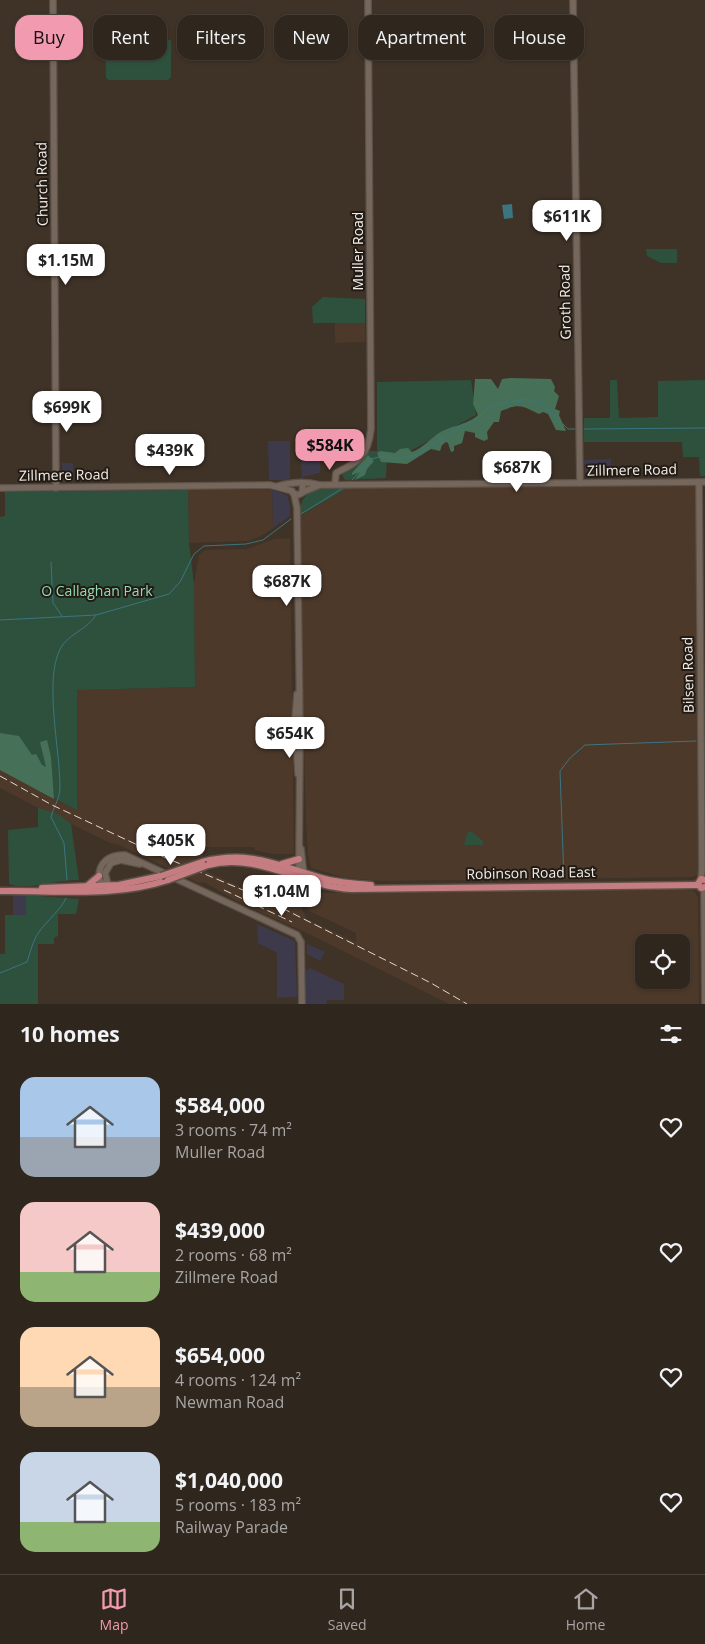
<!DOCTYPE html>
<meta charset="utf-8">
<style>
body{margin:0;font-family:"Open Sans",sans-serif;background:#372e26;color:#f1f3f6;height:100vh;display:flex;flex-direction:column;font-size:19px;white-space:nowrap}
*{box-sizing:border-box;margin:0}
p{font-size:16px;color:#a7a5a4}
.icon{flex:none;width:28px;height:28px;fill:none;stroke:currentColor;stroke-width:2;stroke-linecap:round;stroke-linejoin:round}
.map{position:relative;height:1004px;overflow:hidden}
.panel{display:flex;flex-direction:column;background:#2f261d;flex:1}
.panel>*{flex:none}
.hud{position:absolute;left:15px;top:15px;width:675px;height:45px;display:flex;gap:10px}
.tools{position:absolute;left:635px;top:934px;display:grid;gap:10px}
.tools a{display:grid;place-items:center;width:55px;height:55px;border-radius:10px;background:#2f261d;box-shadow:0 1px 4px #0004,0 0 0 1px #4a433b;font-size:25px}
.price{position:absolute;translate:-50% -42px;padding:0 11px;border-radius:10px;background:#fff;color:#222;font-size:16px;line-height:32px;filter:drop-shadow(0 1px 2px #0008)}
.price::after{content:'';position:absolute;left:50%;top:30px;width:15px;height:11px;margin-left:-8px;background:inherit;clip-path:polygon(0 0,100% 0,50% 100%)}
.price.current{background:#f29aaf;color:#111}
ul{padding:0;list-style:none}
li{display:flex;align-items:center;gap:15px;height:125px;padding:0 20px}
li span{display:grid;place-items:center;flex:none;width:140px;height:100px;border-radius:15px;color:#555}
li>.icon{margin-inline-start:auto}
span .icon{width:60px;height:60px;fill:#fffc;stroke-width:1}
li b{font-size:21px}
h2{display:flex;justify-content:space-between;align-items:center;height:60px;padding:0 20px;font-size:21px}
.chip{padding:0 18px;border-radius:15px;background:#2f261d;box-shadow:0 1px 4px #0004,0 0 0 1px #4a433b;font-size:18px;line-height:45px}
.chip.current{background:#f29aaf;color:#111}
.tabs{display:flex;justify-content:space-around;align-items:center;height:70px;border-top:1px solid #4a433b;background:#2f261d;font-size:14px;color:#a7a5a4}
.tabs a{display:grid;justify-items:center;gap:2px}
.tabs .current{color:#f29aaf}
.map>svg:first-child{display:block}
.commercial{fill:#3d3a4b}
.built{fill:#4c392a;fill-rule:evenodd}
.green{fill:#2e513e}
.forest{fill:#467158}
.water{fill:#3c757f}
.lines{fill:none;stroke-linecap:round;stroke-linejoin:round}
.stream{stroke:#3c757f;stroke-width:1}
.secondary-casing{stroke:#5c5148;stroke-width:8}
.primary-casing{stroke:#5c5148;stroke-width:9}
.secondary{stroke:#76675c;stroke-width:5.5}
.primary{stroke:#c67d81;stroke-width:6}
.rail{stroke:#e1d7d0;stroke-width:1;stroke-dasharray:8 4;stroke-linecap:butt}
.primary-bridge-casing{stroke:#5c5148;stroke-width:9;stroke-linecap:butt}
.primary-bridge{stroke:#c67d81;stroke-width:6}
.labels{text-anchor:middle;stroke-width:4;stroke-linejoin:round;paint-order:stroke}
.street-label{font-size:14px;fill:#f6ede6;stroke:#211b16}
.park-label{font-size:14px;fill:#93dab1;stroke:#211b16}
</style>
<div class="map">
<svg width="705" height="1004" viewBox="0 0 705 1004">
<rect width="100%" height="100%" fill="#3f3227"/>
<g class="commercial">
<path d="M268,441H290V478L288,480H269Z"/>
<path d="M320,454V473L302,477L301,459Z"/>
<path d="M611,459L612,476L586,475L584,460Z"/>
<path d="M62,463H73V482H63Z"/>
<path d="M272,490L287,495L290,505V516L273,528Z"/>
<rect x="13" y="895" width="13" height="20"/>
<path d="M257,924L295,941L297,997L277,998V953L258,943Z"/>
<path d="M307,944L325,952L320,961L307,954Z"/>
<path d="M310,968L344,984V1000H327L326,1004H306V971Z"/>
</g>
<g class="built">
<path d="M335,323H365V342L335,343Z"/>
<path d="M697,485L699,872L697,875L692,877L384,881L345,878L311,868L308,855L306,823L298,517L350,487Z"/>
<path d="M188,490H272L273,528L261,536L248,541L189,543Z"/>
<path d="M290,538L294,854H273L255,850L254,847H203V857L188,863L287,908L298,901L307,919L356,942V933L307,910V895L311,893L677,889L694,891L698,897L699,1004H449L305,932L244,905L204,882L199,883L119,845L110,843L65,821L58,814L46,812L0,788V770L77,810V690L195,687L194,584L199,555L205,550L247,549L274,539ZM644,942H681V980H644Z"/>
</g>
<g class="green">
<path d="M168,39L171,41V77L168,80H109L106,78L105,41L108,40Z"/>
<path d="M646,249H677V263H661L647,256Z"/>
<path d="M323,297L365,299V323H313L312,307Z"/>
<path d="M471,380L476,415L412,450L387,454L386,478L345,480L342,475L357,465L369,451H377V382Z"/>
<path d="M610,380H617L619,418L658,417V381L705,380V476H700L699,457H683L682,442H584V418H610Z"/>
<path d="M350,487L299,516C300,484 326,488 350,487Z"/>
<path d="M188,490L189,543L194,584L195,687L77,690V810L0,770V517L5,516V492Z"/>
<path d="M38,808L58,814L71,824L79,880C57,879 30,891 9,884L8,830L38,827Z"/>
<path d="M471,831L483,841V845H464L467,833Z"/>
<path d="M26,895L79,899L76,914H58V936L54,938V944H38V1004H0V954H5V915H26Z"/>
</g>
<g class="forest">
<path d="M511,378L551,379L555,387L554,391L559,396L555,409L560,411L559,415L566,431L556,430L548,414L543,412L539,414C522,406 520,403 501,411L499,422H494L487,432L488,439L484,441L475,437V433L465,431L462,443L454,446V451L451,452L448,443L446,442L442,445L440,451L431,449L407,464L381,462L377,453L380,451L395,453L400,449L408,448L412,452C422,448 427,442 435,436C446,426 466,426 478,415L473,404L475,379H491L498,389L502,379Z"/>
<path d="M368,455L374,461L367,469L365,475L355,480L360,472L352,475V473Z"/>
<path d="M0,733L19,736L32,755L36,754L42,765L46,767L40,742L47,740L51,757L54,799L0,770Z"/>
</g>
<path class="water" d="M512,204L513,218L504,219L502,205Z"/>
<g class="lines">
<g class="stream">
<path d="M584,429L705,428"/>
<path d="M352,480L371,459L379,457L402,458L416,455L454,431L477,419L486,410L497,404L528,399L541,403L568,429H575"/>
<path d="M301,514L343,488"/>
<path d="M51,562L53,603L62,616"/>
<path d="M0,620L96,615"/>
<path d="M564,879L560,771L570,758L585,745L696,741"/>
<path d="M67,880L64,843L51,817C54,806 60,798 60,787C60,749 44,682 60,649C69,633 87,630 96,615L169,594L180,582L194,554L204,546L246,544L263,540L291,519"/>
<path d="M0,973L27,962C30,953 33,940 39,932C45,923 64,906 66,898"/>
</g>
<g class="secondary-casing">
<g id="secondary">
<path d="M53,0L56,488"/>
<path d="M573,0L580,483"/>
<path d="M699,482L702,869L701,879"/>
<path d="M335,484L336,473C358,462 368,457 371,429L368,0"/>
<path d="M278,486C292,482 306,481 320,485L705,482"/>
<path d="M0,488L270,485L292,491"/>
<path d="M303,492L320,485"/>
<path d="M293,493L298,495L302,493L303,484"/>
<path d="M294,494L297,508L300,731L299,873"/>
<path d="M297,694L295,720L298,774"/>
<path d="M301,849L304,877"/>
<path d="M108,885L105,873L111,863L121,860L140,864"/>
<path d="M106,888L99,879C98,863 109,854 125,855L297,935L301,942L302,1004"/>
<path d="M704,888L705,1004"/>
</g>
</g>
<g class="primary-casing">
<g id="primary">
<path d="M202,862C251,849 280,867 325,879C340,883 356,884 371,885"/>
<path d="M282,864L299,859"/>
<path d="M208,865C259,852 301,886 351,889L698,885"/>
<path d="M705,880L701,879L698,884L701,888L705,887"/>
<path d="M87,886L99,876"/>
<path d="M42,888L119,885L161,876"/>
<path d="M0,891C57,890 113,898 168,880"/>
</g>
</g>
<use href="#secondary" class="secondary"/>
<use href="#primary" class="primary"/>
<g class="rail">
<path d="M0,776L52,805L159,855L262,898L431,983L467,1004"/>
<path d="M224,890L292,922"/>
</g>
<g class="primary-bridge-casing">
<g id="primary-bridge">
<path d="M161,876L202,862"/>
<path d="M168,880L208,865"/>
</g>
</g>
<use href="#primary-bridge" class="primary-bridge"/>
</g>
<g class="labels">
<g class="street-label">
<text transform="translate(42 184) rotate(-91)" y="5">Church Road</text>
<text transform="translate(358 251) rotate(-90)" y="5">Muller Road</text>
<text transform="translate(565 302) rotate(-91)" y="5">Groth Road</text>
<text transform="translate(632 470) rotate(-1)" y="5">Zillmere Road</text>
<text transform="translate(64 475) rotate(-1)" y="5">Zillmere Road</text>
<text transform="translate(688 675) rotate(-91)" y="5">Bilsen Road</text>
<text transform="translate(531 873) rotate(-1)" y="5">Robinson Road East</text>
</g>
<g class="park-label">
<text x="97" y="596">O Callaghan Park</text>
</g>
</g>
</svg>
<div class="tools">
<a><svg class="icon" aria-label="locate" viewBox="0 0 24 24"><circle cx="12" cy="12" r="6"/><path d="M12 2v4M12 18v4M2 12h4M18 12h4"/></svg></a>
</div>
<b class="price" style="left:567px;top:242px">$611K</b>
<b class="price" style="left:66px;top:286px">$1.15M</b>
<b class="price" style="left:67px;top:433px">$699K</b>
<b class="price current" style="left:330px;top:471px">$584K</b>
<b class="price" style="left:170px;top:476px">$439K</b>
<b class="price" style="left:517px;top:493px">$687K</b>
<b class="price" style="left:287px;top:607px">$687K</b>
<b class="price" style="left:290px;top:759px">$654K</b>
<b class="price" style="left:171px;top:866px">$405K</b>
<b class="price" style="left:282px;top:917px">$1.04M</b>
<div class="hud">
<a class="chip current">Buy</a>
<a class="chip">Rent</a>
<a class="chip">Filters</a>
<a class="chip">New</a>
<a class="chip">Apartment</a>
<a class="chip">House</a>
</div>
</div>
<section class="panel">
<h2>10 homes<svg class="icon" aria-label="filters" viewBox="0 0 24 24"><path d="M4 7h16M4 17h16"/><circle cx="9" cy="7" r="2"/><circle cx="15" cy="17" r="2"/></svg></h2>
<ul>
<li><span style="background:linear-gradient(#a9c7e8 60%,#9aa5b1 0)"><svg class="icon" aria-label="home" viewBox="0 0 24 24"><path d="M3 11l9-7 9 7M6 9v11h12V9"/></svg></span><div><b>$584,000</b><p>3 rooms · 74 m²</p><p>Muller Road</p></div><svg class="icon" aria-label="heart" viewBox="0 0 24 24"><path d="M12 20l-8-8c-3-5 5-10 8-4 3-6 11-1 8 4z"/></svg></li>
<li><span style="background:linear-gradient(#f6c9c9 70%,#8fb573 0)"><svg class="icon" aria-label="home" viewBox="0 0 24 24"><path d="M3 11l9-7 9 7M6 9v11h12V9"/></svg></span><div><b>$439,000</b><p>2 rooms · 68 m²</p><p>Zillmere Road</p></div><svg class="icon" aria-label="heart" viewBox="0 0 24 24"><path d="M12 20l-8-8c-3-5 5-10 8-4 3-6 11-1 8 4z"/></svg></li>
<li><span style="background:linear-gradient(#ffd9b3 60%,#b9a48a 0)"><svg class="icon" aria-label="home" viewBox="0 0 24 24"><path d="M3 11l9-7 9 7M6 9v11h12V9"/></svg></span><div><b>$654,000</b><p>4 rooms · 124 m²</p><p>Newman Road</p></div><svg class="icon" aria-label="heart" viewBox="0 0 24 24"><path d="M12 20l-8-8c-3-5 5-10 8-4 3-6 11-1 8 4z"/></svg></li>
<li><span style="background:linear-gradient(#c9d6e8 70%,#8fb573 0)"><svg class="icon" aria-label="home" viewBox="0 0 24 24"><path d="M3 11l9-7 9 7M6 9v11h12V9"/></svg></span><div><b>$1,040,000</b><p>5 rooms · 183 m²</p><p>Railway Parade</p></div><svg class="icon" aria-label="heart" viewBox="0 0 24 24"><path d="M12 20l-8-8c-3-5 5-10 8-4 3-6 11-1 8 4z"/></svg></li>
</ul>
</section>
<nav class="tabs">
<a class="current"><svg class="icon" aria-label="map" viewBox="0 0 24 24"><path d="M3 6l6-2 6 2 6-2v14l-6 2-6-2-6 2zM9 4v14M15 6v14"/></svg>Map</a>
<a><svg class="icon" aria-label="saved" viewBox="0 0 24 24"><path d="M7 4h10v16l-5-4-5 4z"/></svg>Saved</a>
<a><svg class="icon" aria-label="home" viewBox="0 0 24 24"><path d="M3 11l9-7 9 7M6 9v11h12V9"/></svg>Home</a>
</nav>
